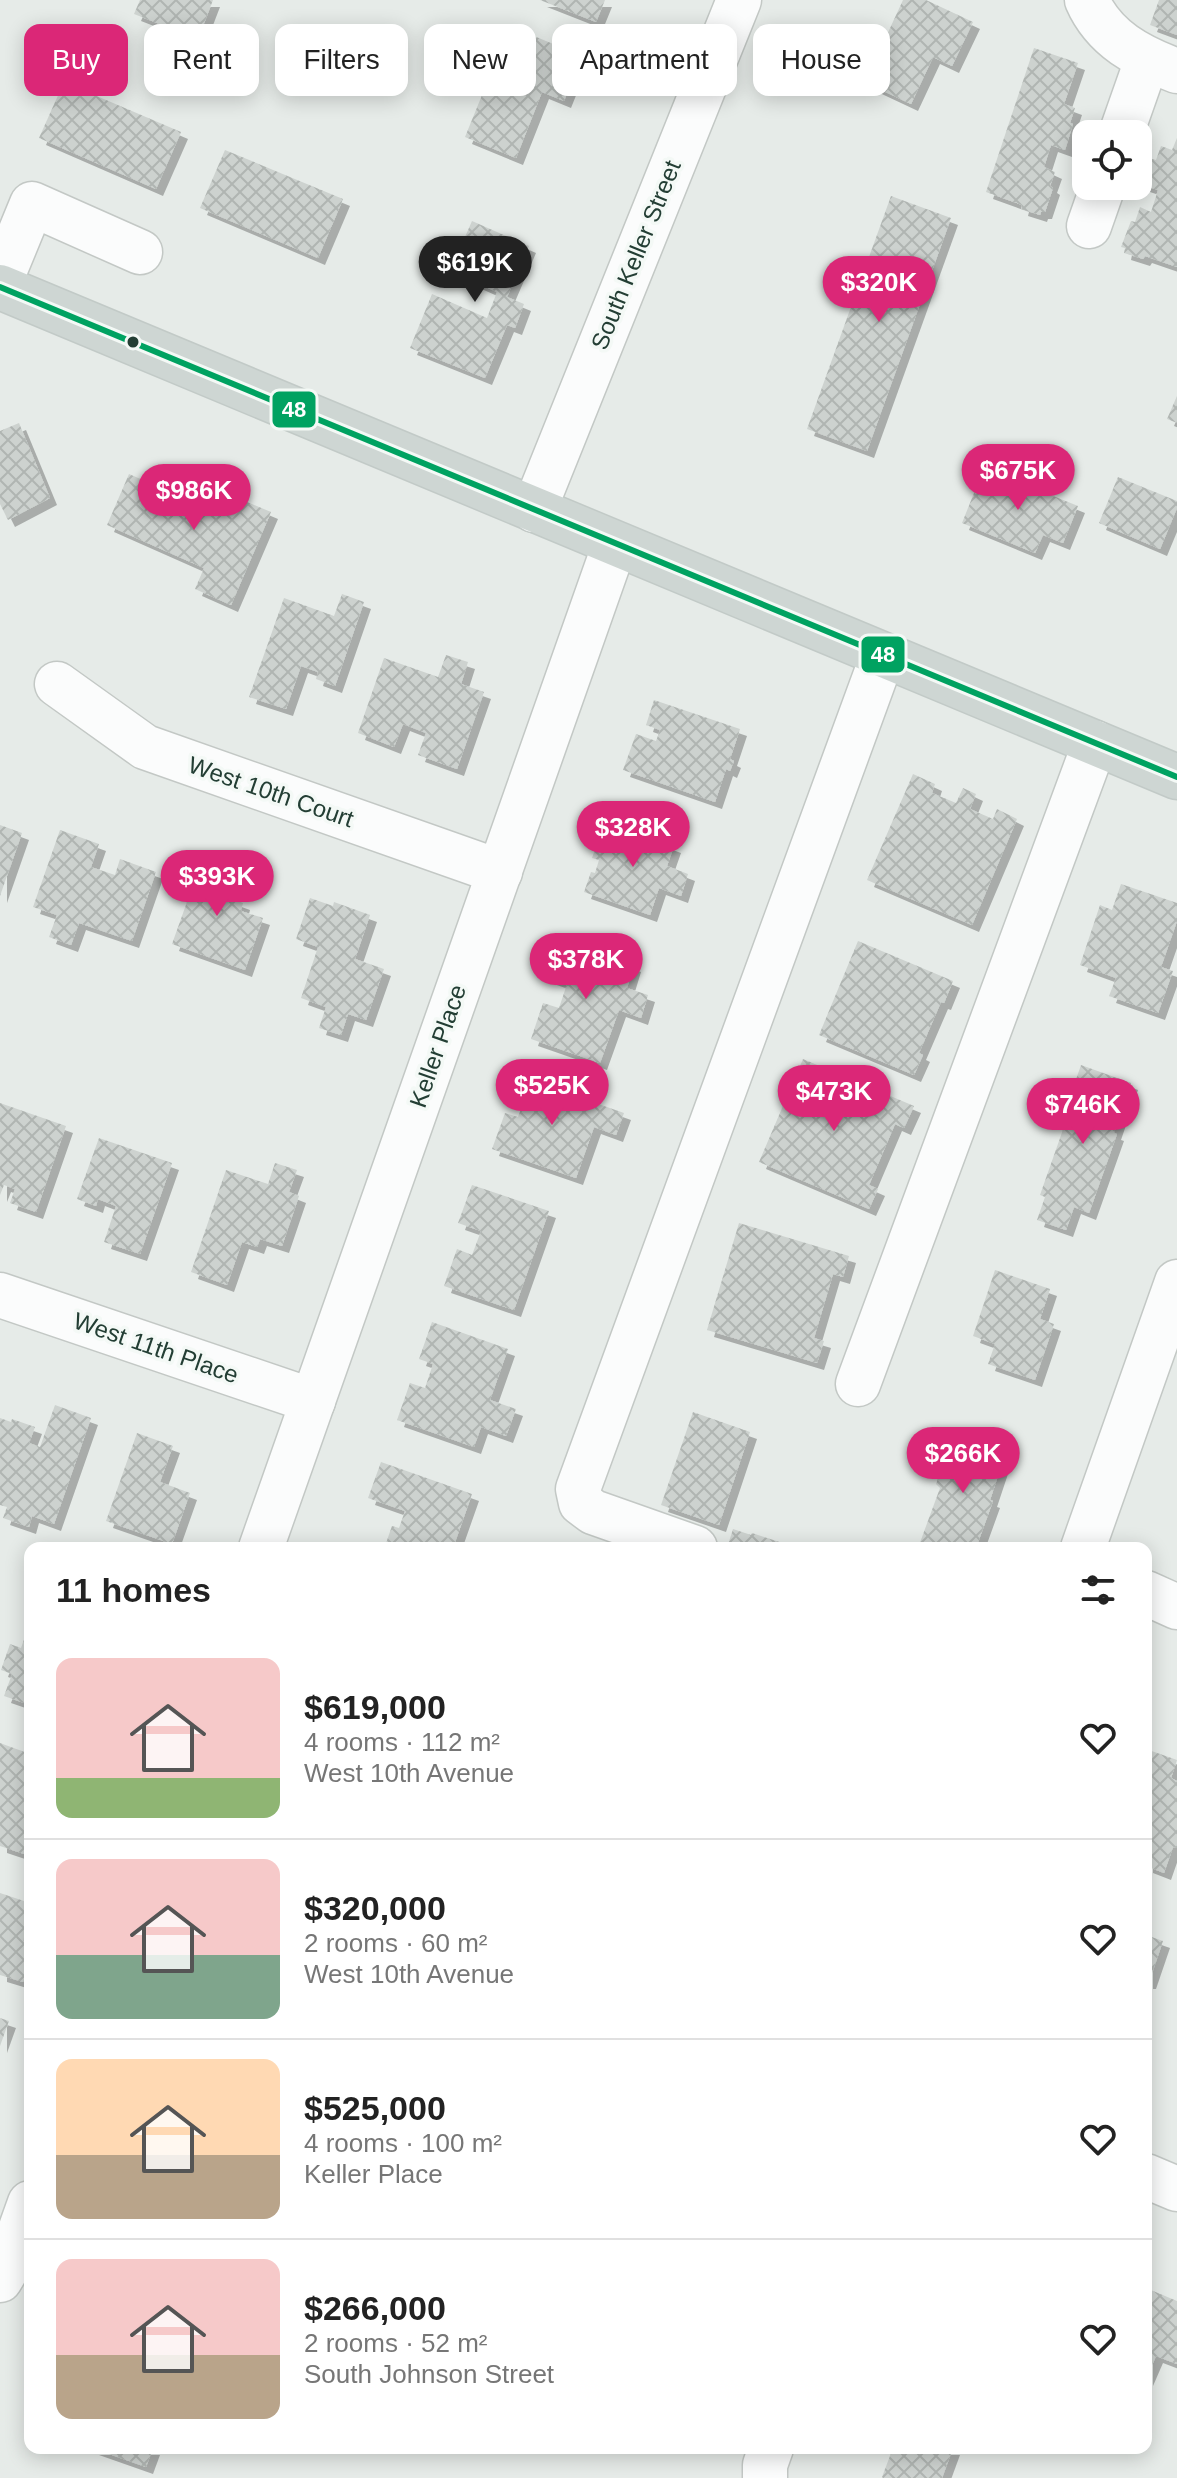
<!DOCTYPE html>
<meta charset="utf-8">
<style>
body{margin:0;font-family:Helvetica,sans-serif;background:#f6f6f6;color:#222;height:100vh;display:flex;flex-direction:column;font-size:30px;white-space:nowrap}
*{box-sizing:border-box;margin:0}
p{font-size:26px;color:#767676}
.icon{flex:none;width:44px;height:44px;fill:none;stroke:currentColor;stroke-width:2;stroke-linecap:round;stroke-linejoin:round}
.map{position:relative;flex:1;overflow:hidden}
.panel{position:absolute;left:24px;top:1542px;width:1128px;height:912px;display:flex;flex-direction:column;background:#fff;border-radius:16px;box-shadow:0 4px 20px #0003}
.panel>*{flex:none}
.guide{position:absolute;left:24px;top:24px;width:1130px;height:72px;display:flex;gap:16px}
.fabs{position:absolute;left:1072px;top:120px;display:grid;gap:16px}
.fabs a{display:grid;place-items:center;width:80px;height:80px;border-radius:16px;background:#fff;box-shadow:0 4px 20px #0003;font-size:40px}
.price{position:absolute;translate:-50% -68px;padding:0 18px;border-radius:28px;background:#db2777;color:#fff;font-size:26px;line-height:52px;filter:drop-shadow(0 2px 4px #0008)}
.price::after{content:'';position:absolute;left:50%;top:48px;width:24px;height:18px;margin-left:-12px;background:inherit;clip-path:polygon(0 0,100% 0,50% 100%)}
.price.selected{background:#222;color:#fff}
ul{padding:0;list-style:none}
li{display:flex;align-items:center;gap:24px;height:200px;padding:0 32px}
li+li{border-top:2px solid #e0e0e0}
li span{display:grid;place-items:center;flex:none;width:224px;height:160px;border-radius:16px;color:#555}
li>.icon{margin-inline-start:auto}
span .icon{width:96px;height:96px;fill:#fffc;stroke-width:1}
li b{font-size:34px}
h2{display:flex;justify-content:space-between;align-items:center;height:96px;padding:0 32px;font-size:34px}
.chip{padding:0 28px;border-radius:16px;background:#fff;box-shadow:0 4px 20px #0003;font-size:28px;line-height:72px}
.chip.selected{background:#db2777;color:#fff}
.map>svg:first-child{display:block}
.building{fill:url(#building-cross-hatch);filter:url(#shadow)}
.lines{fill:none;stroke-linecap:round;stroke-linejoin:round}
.minor-casing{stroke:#c3c8c5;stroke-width:47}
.major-casing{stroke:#c2cac7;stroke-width:47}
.minor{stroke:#fbfcfc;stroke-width:44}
.major{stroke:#ced6d3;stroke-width:44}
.bus-1-casing{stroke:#f4f9f6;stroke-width:12}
.bus-1{stroke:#00a261;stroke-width:6}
.bus-dot{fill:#233e34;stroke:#f4f9f6;stroke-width:3}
.labels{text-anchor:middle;stroke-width:7;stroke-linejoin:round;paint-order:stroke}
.street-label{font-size:24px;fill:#233e34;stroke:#f4f9f6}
.line-badge{stroke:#f4f9f6;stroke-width:3}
.badge-label{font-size:22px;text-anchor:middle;font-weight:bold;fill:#fff}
</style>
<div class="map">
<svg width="1177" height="2478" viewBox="0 0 1177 2478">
<defs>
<pattern id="building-cross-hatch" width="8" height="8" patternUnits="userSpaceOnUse" patternTransform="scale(2)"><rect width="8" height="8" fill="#cdd2cf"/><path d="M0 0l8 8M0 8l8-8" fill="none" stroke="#b0b5b2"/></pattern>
<filter id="shadow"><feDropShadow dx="7" dy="7" stdDeviation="0" flood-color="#0004"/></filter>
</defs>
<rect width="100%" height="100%" fill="#e6ebe8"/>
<g class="building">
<path d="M140,0H213L198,39L134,14Z"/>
<path d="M540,0H605L596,22Z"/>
<path d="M903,0H926L973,22L952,66L933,57L911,104L845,73L865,30L885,39Z"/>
<path d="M1159,0H1177V35L1150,25Z"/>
<path d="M510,26L582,56L564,101L542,92L516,158L465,137Z"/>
<path d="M1034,48L1078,63L1064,104L1075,108L1070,123L1073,124L1065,150L1051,145L1044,167L1055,172L1050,186L1053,188L1045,212H1041L1040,215L1021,209L1022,205L986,192Z"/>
<path d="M64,82L181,132L156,189L39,138Z"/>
<path d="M1177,138V267L1145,256L1143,259L1124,253L1125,248L1121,247L1131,221L1135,222L1140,207L1151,212L1158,190L1143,185L1152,159L1156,160L1161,146L1172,150Z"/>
<path d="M225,150L343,199L318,258L200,208Z"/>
<path d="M891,196L951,218L867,451L807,429Z"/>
<path d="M472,221L529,246L507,297L524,304L515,328L507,325L485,378L410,348L432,294L487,318L497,292L450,271Z"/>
<path d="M1177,396V423L1167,419Z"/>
<path d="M19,423L50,498L8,520L0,504V431Z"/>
<path d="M984,468L1078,506L1063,543L1043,535L1035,553L962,523Z"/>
<path d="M129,474L219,513L228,494L271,512L231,605L195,589L204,568L107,525Z"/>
<path d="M1118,477L1177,501V508L1160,549L1099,523Z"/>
<path d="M342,594L364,602L335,686L316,679L318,672L301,666L286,709L249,697L284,598L334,616Z"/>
<path d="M446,655L468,662L461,684L484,692L457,769L418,755L426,733L403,724L394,747L358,733L384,658L438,677Z"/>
<path d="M654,700L740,729L730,759L734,761L730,771L726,769L715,802L623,770L636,734L656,741L660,730L646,725Z"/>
<path d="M913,774L935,784L932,793L956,803L963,788L976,794L970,809L993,819L997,809L1017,819L972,925L867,880Z"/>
<path d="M605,821L674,846L667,866L688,874L681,896L659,888L650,915L584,892L591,872L595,873L599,860L592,858Z"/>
<path d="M0,825L22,833L0,896Z"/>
<path d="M60,830L99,844L91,867L115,875L120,859L156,872L132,941L79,923L71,945L49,937L57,915L33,907Z"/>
<path d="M203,857L239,869L229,898L243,903L241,911L263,918L245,970L172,944Z"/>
<path d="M1121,884L1177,903V921L1161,967L1173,971L1158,1013L1109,996L1116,978L1080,965L1100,905L1112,910Z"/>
<path d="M310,898L333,906L334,902L370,915L355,959L384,969L366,1020L348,1014L341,1035L319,1028L326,1007L301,998L318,947L296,939Z"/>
<path d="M558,938L634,965L627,988L648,995L641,1018L619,1010L600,1063L531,1039L543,1003L559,1008L567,984L544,976Z"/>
<path d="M858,941L953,981L944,1003L941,1002L919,1053L923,1055L914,1075L819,1035Z"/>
<path d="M803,1059L914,1106L904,1128L895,1124L869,1185L878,1189L869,1209L759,1162Z"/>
<path d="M1081,1065L1131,1083L1114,1133L1117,1134L1089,1213L1074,1207L1066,1230L1037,1220L1045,1197L1040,1195L1066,1121L1062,1120Z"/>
<path d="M516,1075L624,1113L616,1135L594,1127L576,1178L492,1149L505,1113L518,1117L522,1106L507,1101Z"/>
<path d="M0,1103L66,1126L36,1212L10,1203L15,1189L4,1185L0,1195Z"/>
<path d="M99,1138L172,1163L140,1254L104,1242L116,1206L98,1199L96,1206L77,1199Z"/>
<path d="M275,1163L297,1170L289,1192L299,1196L282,1246L260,1239L257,1247L242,1242L227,1285L191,1272L226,1170L268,1184Z"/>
<path d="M472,1185L549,1211L514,1310L444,1286L457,1249L472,1255L481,1231L458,1223Z"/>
<path d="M739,1223L849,1256L843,1277L833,1274L814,1338L824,1341L817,1363L707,1330Z"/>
<path d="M995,1270L1050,1289L1040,1319L1054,1324L1035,1380L988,1364L995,1344L973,1336Z"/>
<path d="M432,1322L508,1349L490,1400L516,1409L506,1436L481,1427L474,1447L397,1420L410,1383L425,1388L433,1364L419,1359Z"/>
<path d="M55,1405L91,1418L54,1524L32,1516L29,1527L3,1518L7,1507L0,1505V1418L11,1422L12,1419L35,1427L29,1443L40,1447Z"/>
<path d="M693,1412L750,1432L719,1525L661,1505Z"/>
<path d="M137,1433L173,1446L160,1482L190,1493L172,1544L106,1521Z"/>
<path d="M954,1434L1006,1452L990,1500L993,1501L976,1548H918L940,1488L936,1484Z"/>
<path d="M381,1462L472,1494L453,1548H392L385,1546L392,1526L399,1528L405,1511L368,1498Z"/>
<path d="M733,1529L751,1535L752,1533L798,1548H727Z"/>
<path d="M30,1623V1705L4,1696L12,1674L1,1670L10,1644L21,1648Z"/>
<path d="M0,1743L30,1754V1856L0,1846Z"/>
<path d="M1146,1749L1177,1760L1171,1778L1177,1781V1848L1173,1847L1164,1873L1146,1866Z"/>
<path d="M0,1893L30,1903V1932L26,1931L23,1941L30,1944V1961L23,1982L0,1975Z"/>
<path d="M1146,1935L1163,1941L1149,1982H1146Z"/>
<path d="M0,2018L9,2021L0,2046Z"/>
<path d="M1146,2288L1177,2301V2364L1156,2356L1146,2379Z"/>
<path d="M92,2448H153L146,2467Z"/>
<path d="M893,2448H953L942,2478H883L882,2477Z"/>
</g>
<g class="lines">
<g class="minor-casing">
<g id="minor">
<path d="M1087,0C1104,39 1139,57 1177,71"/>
<path d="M1121,134L1147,60"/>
<path d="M1089,226L1103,186"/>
<path d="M0,282L32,204L140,252"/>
<path d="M534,510L739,0"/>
<path d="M57,684L145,747L500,872"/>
<path d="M0,1295L313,1401"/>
<path d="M858,1384L1095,743"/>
<path d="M261,1548L615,544"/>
<path d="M695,1548L593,1512L581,1503L578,1489L883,655"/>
<path d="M1083,1548L1177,1282"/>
<path d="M1146,1593L1177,1607"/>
<path d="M1146,2176L1177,2189"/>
<path d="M0,2280L6,2270L30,2203"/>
<path d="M765,2478V2465L771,2448"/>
</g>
</g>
<g class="major-casing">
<path id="major" d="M0,287L1177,777"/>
</g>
<use href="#minor" class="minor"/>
<use href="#major" class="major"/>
<g class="bus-1-casing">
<path id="bus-1" d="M0,287L1177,777"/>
</g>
<use href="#bus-1" class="bus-1"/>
</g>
<circle class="bus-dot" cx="133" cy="342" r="7"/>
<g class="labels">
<g class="street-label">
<text transform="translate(636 255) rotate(-68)" y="8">South Keller Street</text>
<text transform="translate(271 792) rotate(19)" y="8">West 10th Court</text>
<text transform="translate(438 1046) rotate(-71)" y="8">Keller Place</text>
<text transform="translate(156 1348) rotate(19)" y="8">West 11th Place</text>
</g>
</g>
<g class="line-badge">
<rect x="271" y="390" width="46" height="39" rx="8" fill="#00a261"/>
<rect x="860" y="635" width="46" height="39" rx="8" fill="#00a261"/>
</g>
<g class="badge-label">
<text x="294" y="417">48</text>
<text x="883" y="662">48</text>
</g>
</svg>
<div class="fabs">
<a><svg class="icon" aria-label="locate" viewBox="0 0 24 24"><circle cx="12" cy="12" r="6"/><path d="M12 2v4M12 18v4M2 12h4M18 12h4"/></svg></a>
</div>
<b class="price selected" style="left:475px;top:304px">$619K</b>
<b class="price" style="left:879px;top:324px">$320K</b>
<b class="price" style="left:1018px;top:512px">$675K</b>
<b class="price" style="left:194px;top:532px">$986K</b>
<b class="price" style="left:633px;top:869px">$328K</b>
<b class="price" style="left:217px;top:918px">$393K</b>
<b class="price" style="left:586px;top:1001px">$378K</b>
<b class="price" style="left:552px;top:1127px">$525K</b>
<b class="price" style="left:834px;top:1133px">$473K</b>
<b class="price" style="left:1083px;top:1146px">$746K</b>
<b class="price" style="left:963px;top:1495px">$266K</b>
<div class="guide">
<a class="chip selected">Buy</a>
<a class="chip">Rent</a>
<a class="chip">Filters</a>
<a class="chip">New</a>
<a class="chip">Apartment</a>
<a class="chip">House</a>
</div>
<section class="panel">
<h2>11 homes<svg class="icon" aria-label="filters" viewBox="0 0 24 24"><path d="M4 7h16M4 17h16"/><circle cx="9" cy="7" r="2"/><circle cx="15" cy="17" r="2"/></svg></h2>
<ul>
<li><span style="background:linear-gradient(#f6c9c9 75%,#8fb573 0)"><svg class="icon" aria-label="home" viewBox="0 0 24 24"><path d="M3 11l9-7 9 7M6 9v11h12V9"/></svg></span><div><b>$619,000</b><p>4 rooms · 112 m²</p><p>West 10th Avenue</p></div><svg class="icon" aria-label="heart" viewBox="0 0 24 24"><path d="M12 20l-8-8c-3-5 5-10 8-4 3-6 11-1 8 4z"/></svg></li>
<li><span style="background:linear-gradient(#f6c9c9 60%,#7fa58c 0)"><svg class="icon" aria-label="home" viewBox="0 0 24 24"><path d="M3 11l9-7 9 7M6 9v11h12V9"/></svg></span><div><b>$320,000</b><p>2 rooms · 60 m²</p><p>West 10th Avenue</p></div><svg class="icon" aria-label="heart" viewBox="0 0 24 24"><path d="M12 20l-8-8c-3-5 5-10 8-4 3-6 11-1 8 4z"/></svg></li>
<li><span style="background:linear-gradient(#ffd9b3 60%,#b9a48a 0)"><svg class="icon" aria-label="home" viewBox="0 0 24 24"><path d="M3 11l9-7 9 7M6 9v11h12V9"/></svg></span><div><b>$525,000</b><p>4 rooms · 100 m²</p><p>Keller Place</p></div><svg class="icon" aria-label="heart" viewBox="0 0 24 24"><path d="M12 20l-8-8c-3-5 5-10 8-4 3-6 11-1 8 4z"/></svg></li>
<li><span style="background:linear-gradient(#f6c9c9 60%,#b9a48a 0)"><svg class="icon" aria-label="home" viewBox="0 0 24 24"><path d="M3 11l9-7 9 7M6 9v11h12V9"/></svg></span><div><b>$266,000</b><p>2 rooms · 52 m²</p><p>South Johnson Street</p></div><svg class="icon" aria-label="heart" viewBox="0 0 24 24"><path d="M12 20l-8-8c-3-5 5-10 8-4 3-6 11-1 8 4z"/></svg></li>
</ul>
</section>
</div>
